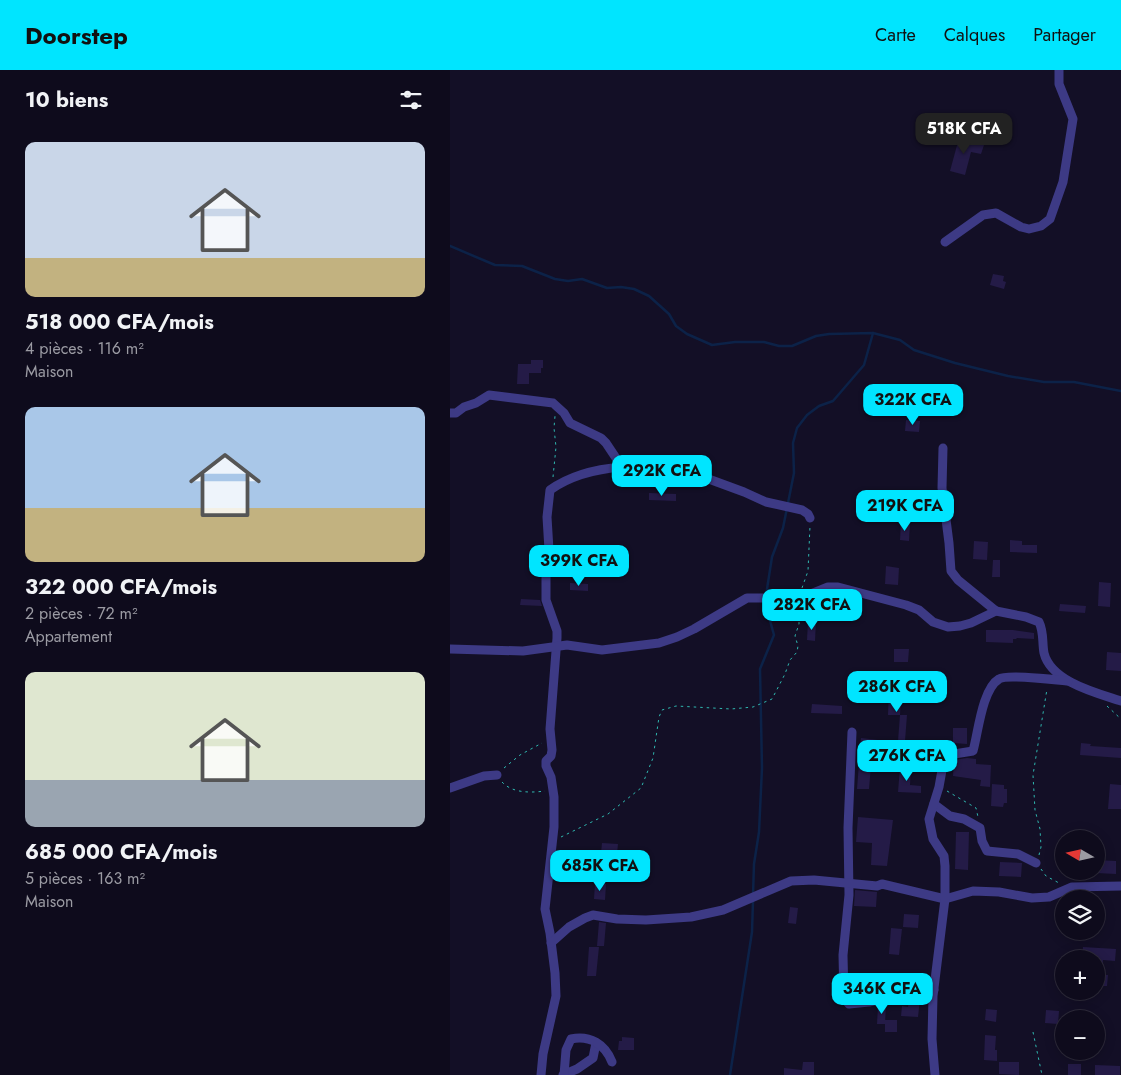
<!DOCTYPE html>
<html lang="fr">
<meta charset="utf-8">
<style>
body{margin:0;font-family:Jost,sans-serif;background:#171425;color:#f1f3f6;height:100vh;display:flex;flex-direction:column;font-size:19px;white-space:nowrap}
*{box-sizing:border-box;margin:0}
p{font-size:16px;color:#9b9ba3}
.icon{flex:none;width:28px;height:28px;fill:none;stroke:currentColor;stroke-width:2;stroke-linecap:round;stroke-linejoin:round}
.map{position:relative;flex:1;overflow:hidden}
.panel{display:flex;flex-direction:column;background:#0e0b1c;width:450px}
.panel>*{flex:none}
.needle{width:32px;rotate:279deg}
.buttons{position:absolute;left:605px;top:760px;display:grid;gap:10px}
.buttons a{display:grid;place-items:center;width:50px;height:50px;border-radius:50%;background:#0e0b1c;box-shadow:0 2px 12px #0003,0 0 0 1px #2e2b3b;font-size:25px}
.price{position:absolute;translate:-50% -42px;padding:0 11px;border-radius:10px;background:#00e5ff;color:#111;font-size:16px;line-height:32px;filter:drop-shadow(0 1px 2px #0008)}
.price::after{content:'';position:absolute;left:50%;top:30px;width:15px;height:11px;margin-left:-8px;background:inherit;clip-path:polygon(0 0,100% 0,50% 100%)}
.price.selected{background:#222;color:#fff}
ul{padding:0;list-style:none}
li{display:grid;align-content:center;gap:10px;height:265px;padding:0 25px}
li span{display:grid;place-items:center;height:155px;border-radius:10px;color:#555}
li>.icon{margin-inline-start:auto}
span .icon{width:90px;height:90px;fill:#fffc;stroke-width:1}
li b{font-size:21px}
h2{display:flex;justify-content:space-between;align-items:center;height:60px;padding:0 25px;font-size:21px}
header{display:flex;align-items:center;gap:30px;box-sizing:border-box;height:70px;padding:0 25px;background:#00e5ff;color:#111}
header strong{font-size:24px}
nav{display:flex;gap:28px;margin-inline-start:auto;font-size:18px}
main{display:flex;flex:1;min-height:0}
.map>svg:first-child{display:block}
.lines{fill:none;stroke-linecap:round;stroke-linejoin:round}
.stream{stroke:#0c2248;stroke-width:2.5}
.building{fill:#241b47}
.path{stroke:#2fb8b0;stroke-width:1;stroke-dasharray:2.5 4;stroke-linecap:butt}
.street{stroke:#3d3a85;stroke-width:9}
</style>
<header>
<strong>Doorstep</strong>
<nav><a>Carte</a><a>Calques</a><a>Partager</a></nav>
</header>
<main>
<section class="panel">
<h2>10 biens<svg class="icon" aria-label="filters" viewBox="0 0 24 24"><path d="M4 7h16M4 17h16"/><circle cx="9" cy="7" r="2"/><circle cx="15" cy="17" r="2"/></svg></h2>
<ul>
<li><span style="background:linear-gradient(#c9d6e8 75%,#c2b280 0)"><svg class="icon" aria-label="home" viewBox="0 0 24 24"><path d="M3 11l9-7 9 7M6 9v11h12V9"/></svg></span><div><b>518 000 CFA/mois</b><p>4 pièces · 116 m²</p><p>Maison</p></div></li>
<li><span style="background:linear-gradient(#a9c7e8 65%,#c2b280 0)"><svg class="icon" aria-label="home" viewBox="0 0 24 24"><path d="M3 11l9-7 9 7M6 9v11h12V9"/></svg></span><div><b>322 000 CFA/mois</b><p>2 pièces · 72 m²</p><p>Appartement</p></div></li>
<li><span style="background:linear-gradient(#dfe7d0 70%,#9aa5b1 0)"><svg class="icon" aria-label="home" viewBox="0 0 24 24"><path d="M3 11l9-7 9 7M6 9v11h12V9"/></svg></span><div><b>685 000 CFA/mois</b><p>5 pièces · 163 m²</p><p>Maison</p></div></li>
</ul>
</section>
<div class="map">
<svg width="671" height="1005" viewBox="0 0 671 1005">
<rect width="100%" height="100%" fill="#130f26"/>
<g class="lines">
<g class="stream">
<path d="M0,176L45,195L72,196L105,209L118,211L132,209L157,218L171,217L184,219L199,226L219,244L226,256L237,264L262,275L285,272H314L329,276H342L366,266L379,264L423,263L450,270L464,280L505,293L558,306L594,312H624L671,321"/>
<path d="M303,825L304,794L309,762L312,698L310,599L324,565L316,536L317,519L322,487L333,458L344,403L343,373L347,358L357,345L369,336L383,331L414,295L423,263"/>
<path d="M280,1005L302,862L303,831"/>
</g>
</g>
<g class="building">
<path d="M509,68L534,75L531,84L521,82L515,105L500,101Z"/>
<path d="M543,204L554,206L553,211L556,212L554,219L540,215Z"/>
<path d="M81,290H93V298H91V303H79V314H67L68,294H81Z"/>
<path d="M456,350L470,351L469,362L455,361Z"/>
<path d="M199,423L226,424V431L199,430Z"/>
<path d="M451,452L460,453L459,471L450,470Z"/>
<path d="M560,470L572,471V475H587V483L560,482Z"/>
<path d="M524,471L538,472L537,490L523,489Z"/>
<path d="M543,490H550V507H542Z"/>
<path d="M436,496L449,498L448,515L435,514Z"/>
<path d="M649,512L661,513L660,537L648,536Z"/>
<path d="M120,513L138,514V521L120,520Z"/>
<path d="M71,529L90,530L92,536L70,535Z"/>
<path d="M610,534L636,536L635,543L609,541Z"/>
<path d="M358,551H366L365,571L357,570Z"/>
<path d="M536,560H563L584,563V569L567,568L566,569H563V573L536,572Z"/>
<path d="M444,579H459L458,592H444Z"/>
<path d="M657,582L671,583V601L656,600Z"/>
<path d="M439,619H447L446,630H451L450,645H457L455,671H448L450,645H438Z"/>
<path d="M362,634L392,636V644L361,643Z"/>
<path d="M503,658H517V674L503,673Z"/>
<path d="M411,668L428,670L426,696L421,695L419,719H407Z"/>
<path d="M631,673L641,674L640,676L671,678V688L630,685Z"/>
<path d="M517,688L526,689V694L541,695L540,717L530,716L531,710L503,706L504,690Z"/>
<path d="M450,697L461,698L460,715L471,716V723L448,722Z"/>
<path d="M542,714L554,715V719H557V733H554L553,737L541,736Z"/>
<path d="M660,714L671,715V739H658Z"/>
<path d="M408,747L443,750L437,796L421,795L422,773L406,772Z"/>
<path d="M506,762H519L518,800L505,799Z"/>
<path d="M152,773L168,774L167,784L151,783Z"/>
<path d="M646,790L666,791V804L646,803Z"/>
<path d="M550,792L572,793L571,807L549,806Z"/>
<path d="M145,814H156L155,830L144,829Z"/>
<path d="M405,820L427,822L426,837L404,836Z"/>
<path d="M340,837L348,838L346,854L338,853Z"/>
<path d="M454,844L469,845L468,858L453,857Z"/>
<path d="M149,852L156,853L154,876H147Z"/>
<path d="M441,858L452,859L449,885L439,884Z"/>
<path d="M139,877H149L146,906H137Z"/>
<path d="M633,877L666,879L665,891L653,890L652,905H658L657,916H646V889H632Z"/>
<rect x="437" y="903" width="23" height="8"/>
<path d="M470,929L468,947L451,946L452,936L458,937L459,930Z"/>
<path d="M436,934L435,954H427L428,936Z"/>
<path d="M536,939L547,940L546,952L535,950Z"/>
<path d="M596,940L609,941L608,954L595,953Z"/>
<rect x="435" y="950" width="12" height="12"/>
<path d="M535,965L546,966L545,980H547V991L534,990Z"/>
<path d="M172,967L184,968V980H168L169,971H172Z"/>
<path d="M353,992H364V1005H334V998L352,1000Z"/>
<path d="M549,992H569V1005L549,1004Z"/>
<rect x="618" y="994" width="13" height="11"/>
<path d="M645,995L670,996V1005H645Z"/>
</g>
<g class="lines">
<g class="path">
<path d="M103,407L106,377L104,358L105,346"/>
<path d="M352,518L358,501L360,456"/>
<path d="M657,636L671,649"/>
<path d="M54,698L70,685L92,673"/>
<path d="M52,712C62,723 80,723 95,721"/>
<path d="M497,721L526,738L528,747"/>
<path d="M111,767L158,744L191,718L203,688L209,647L212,640L226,636L281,639L303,637L322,629L335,604L340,590L347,582L348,576L345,566L349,554V548L352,545L351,537"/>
<path d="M589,785L591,777L590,759L585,740L583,705L597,619"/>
<path d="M591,799L596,806L609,813"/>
<path d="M583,962L592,1005"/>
</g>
<g class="street">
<path d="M495,172L533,145L546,143L571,157L579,159L591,156L600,149L613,112L623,49L609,14V0"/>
<path d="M0,343H6L14,337L26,333L39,325L103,333L114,343L120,353L151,368L156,373L172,397C146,399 121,405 100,420L97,447L99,480L96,507V530L107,561V568L100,659L102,680L101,686L96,691V696L101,707L104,727V757L95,839L100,863L105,903L106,926L93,984L91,1005"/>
<path d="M493,378L492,418L499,473L501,501L508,510L546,541"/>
<path d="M172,397L186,400L205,395L228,393L235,395L256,408L294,422L316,432L352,440L358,444L360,448"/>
<path d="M0,579L73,581L117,575L152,580L209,573L227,567L244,559L297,528H351L378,517H388L456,535L469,540L483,552L498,557L510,556L521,553L546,541L576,547L589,552C594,562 592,572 594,583C601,612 647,623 671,631"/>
<path d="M402,662L398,758L399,825L393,885L394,928L399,934L419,932L445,926L484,920"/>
<path d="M0,718L34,706L47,705"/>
<path d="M484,734L500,746L514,749L530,758L532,771L537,781L568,784L586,793"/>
<path d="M101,873L119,857L135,848L143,845L167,849L196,850L241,847L273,840L341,811L364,810L427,816L432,814L495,829L523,821L549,822L582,828L599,827L622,817L671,816"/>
<path d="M113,1005L127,999L143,988L146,973"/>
<path d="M114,1005L116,980L121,969C140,965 155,974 162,992"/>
<path d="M485,1005L482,969L483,926L495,829V796L494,786L483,769L479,749L489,717L494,689L498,685L523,681C528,664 532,619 549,609C557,604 606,610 618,611"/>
</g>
</g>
</svg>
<div class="buttons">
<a><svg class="needle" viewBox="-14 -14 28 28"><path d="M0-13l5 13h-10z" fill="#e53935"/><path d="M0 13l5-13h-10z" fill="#9b9ba3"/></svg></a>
<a><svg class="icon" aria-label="layers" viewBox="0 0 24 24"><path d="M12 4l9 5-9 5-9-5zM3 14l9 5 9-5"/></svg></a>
<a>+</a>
<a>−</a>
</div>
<b class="price selected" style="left:514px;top:85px">518K CFA</b>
<b class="price" style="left:463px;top:356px">322K CFA</b>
<b class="price" style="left:212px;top:427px">292K CFA</b>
<b class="price" style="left:455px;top:462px">219K CFA</b>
<b class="price" style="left:129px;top:517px">399K CFA</b>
<b class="price" style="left:362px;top:561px">282K CFA</b>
<b class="price" style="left:447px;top:643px">286K CFA</b>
<b class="price" style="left:457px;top:712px">276K CFA</b>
<b class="price" style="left:150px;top:822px">685K CFA</b>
<b class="price" style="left:432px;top:945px">346K CFA</b>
</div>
</main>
